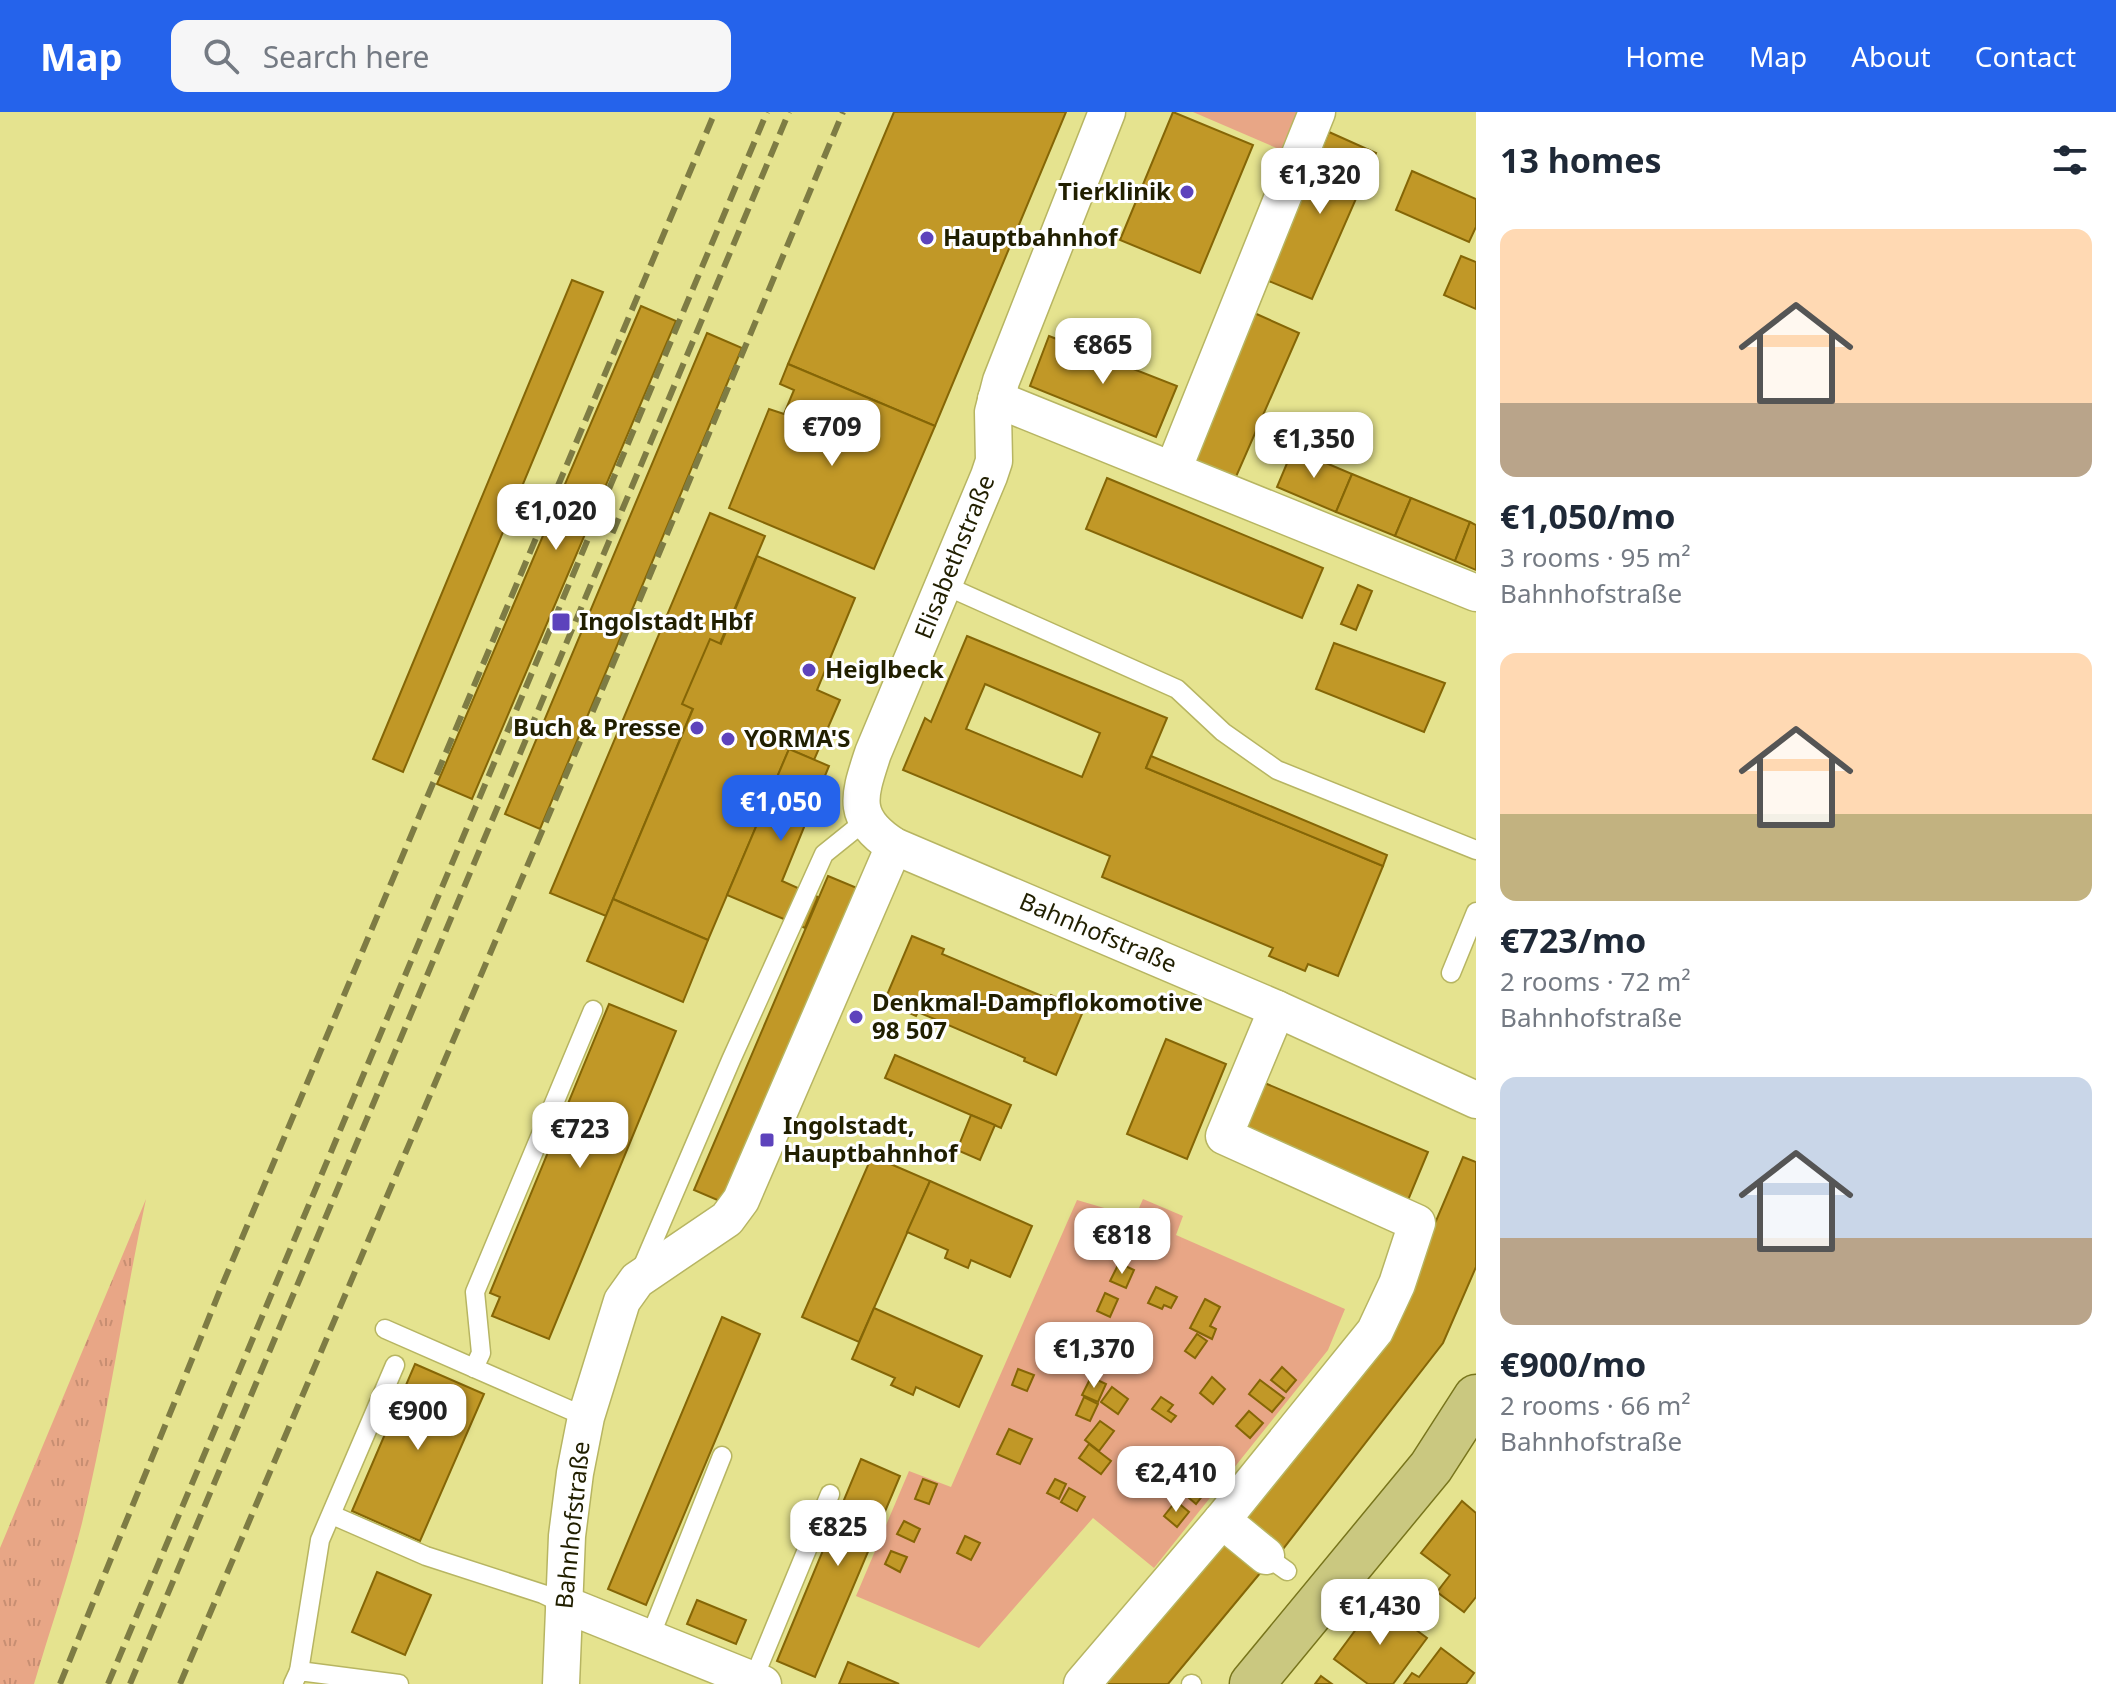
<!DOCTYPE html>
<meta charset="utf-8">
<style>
body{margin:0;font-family:"Noto Sans",sans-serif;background:#f6f6f7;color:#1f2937;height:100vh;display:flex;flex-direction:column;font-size:30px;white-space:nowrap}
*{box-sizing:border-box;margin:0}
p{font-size:26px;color:#747a83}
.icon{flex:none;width:44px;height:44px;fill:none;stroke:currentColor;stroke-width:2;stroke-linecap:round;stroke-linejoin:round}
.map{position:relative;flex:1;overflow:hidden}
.panel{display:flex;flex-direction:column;background:#fff;width:640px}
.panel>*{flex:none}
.price{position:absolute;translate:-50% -68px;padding:0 18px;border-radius:16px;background:#fff;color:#222;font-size:26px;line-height:52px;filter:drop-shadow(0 2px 4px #0008)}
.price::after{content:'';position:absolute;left:50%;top:48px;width:24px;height:18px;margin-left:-12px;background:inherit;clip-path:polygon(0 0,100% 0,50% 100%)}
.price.current{background:#2563eb;color:#fff}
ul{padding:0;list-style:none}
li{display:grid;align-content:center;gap:16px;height:424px;padding:0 24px}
li span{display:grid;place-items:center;height:248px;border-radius:16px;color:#555}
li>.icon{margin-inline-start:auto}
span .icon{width:144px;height:144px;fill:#fffc;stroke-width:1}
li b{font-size:34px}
h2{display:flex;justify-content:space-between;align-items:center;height:96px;padding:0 24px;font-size:34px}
header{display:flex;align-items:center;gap:48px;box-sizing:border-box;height:112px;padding:0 40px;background:#2563eb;color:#fff}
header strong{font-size:38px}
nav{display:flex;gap:44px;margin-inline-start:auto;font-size:28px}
.search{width:560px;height:72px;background:#f6f6f7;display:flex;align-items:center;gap:20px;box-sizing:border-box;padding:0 28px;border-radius:16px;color:#747a83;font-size:30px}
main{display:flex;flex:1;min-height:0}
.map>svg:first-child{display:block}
.grass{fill:url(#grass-tufts)}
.garden{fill:#e8a686}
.building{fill:#c19827;stroke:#856606;stroke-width:2;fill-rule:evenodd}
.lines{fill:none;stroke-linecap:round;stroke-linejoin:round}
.service-casing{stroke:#b7b562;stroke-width:21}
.minor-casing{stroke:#b7b562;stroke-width:39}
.primary-casing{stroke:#78751c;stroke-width:47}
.service{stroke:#fff;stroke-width:18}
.minor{stroke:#fff;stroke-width:36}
.primary{stroke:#cac880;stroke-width:44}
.rail{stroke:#7e7c44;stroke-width:6;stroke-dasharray:16 8;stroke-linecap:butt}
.poi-dot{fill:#5d43bc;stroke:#fff;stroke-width:3}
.labels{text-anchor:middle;stroke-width:6;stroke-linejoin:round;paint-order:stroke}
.poi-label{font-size:24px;font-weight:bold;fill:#211f00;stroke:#fff;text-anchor:start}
.street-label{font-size:24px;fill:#211f00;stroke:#fff}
</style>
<header>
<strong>Map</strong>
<div class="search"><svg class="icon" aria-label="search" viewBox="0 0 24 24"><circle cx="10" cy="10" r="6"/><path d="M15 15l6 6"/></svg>Search here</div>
<nav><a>Home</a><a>Map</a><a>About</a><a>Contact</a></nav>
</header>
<main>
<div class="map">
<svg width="1476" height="1572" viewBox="0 0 1476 1572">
<defs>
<pattern id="grass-tufts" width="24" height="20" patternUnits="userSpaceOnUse" patternTransform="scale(2)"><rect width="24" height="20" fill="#e8a686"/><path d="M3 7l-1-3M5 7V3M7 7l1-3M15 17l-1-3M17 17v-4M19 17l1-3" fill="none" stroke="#c78e72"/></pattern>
</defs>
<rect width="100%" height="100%" fill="#e5e38f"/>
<path class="grass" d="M146,1087C123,1195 108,1304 82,1411C70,1459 54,1506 40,1552L34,1572H0V1436Z"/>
<g class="garden">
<path d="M1193,0H1297L1281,38Z"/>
<path d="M1143,1087L1183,1104L1176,1123L1345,1197L1328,1238L1154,1456L1093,1406L979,1536L856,1484L909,1359L951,1375L1077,1088L1135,1105Z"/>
</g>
<g class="building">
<path d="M894,0H1066L935,314L788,252Z"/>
<path d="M1173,0L1253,33L1200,161L1120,128Z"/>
<path d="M1329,20L1376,41L1312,187L1264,167Z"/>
<path d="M1412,59L1476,87V115L1469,130L1396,98Z"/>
<path d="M1461,144L1476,150V197L1444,183Z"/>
<path d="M572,168L603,180L403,660L373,647Z"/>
<path d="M641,194L676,209L472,687L437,672Z"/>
<path d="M1252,200L1299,221L1235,367L1187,347Z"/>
<path d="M707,221L742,236L540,717L505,702Z"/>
<path d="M1049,224L1177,274L1156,325L1030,274Z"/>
<path d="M788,252L935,314L874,457L729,396L769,297L784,302L794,278L780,272Z"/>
<path d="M1293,337L1352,362L1336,400L1277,375Z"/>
<path d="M1352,362L1411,386L1395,424L1336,400Z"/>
<path d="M1107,366L1323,456L1302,506L1086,417Z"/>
<path d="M1411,386L1470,410L1455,449L1395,424Z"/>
<path d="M710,401L765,424L606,804L550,781Z"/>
<path d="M1470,410L1476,413V458L1455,449Z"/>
<path d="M757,444L855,486L817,578L840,588L814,648L789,637L708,828L613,787L693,597L682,592L710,527L721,532Z"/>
<path d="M1358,473L1372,479L1356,518L1341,512Z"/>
<path d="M967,524L1167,606L1146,656L1383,754L1338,864L1308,852L1305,859L1269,844L1273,836L1102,765L1110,744L903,658L925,606L931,610ZM985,572L1100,621L1082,665L966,617Z"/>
<path d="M1334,531L1445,571L1424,620L1316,577Z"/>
<path d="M789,637L829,654L782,769L818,785L805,816L727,783Z"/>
<path d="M1151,644L1387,743L1383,754L1146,656Z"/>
<path d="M828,764L857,776L722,1090L694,1078Z"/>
<path d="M613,787L708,828L683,890L587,849Z"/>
<path d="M912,824L944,837L942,842L1049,887L1051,883L1084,897L1056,963L1024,949L1025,946L918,900L916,904L884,890Z"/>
<path d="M609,892L676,919L549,1227L492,1204L500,1185L490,1181Z"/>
<path d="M1166,927L1226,952L1187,1047L1127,1022Z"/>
<path d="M895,943L1011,993L1001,1016L885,966Z"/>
<path d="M1260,969L1428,1040L1406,1093L1238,1021Z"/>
<path d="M971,1003L995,1013L980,1048L957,1038Z"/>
<path d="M872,1044L930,1069L859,1230L802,1205Z"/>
<path d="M1463,1045L1476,1050V1155L1443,1231L1283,1437L1240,1404L1387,1225Z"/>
<path d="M930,1069L1032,1114L1010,1165L971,1148L968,1156L945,1146L948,1138L907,1120Z"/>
<path d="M1119,1151L1134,1158L1126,1176L1110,1169Z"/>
<path d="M1156,1175L1177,1185L1171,1196L1164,1193L1162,1197L1148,1191Z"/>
<path d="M1105,1181L1118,1187L1110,1205L1097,1199Z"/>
<path d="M1205,1187L1220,1195L1210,1214L1216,1217L1212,1227L1190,1216Z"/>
<path d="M874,1196L982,1244L959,1295L916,1275L913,1283L891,1273L895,1266L852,1247Z"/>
<path d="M722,1205L760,1222L646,1493L608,1477Z"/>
<path d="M1197,1222L1207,1229L1195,1246L1185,1239Z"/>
<path d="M415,1252L484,1282L420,1429L352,1399Z"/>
<path d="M1282,1255L1296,1268L1286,1280L1271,1268Z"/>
<path d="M1018,1257L1034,1263L1027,1279L1012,1273Z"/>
<path d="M1091,1265L1106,1272L1098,1290L1082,1283Z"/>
<path d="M1212,1265L1225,1277L1213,1292L1200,1281Z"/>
<path d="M1260,1268L1284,1286L1272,1300L1249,1282Z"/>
<path d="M1112,1275L1128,1287L1118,1302L1101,1290Z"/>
<path d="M1084,1285L1098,1292L1090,1309L1076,1303Z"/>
<path d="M1161,1285L1173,1293L1168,1299L1176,1304L1171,1310L1152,1297Z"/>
<path d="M1249,1299L1263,1311L1250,1326L1236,1314Z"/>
<path d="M1100,1309L1114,1319L1099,1339L1085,1328Z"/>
<path d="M1009,1317L1032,1327L1020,1352L997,1342Z"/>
<path d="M1089,1332L1111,1349L1101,1362L1079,1346Z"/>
<path d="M861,1347L900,1364L815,1565L777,1549Z"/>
<path d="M923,1367L937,1372L929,1392L915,1387Z"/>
<path d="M1055,1367L1066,1372L1059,1387L1047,1381Z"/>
<path d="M1193,1367L1207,1378L1196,1392L1182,1380Z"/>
<path d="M1069,1376L1085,1385L1077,1399L1061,1390Z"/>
<path d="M1176,1389L1189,1400L1177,1415L1164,1404Z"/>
<path d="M1462,1389L1476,1401V1485L1464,1500L1437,1480L1450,1463L1421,1441Z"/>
<path d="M904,1409L920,1417L914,1430L897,1422Z"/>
<path d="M965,1424L980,1431L971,1448L957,1441Z"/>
<path d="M1222,1427L1261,1460L1168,1572H1100Z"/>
<path d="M891,1439L907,1445L900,1460L885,1452Z"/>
<path d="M377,1460L431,1483L405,1543L352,1520Z"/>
<path d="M697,1488L746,1508L736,1532L687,1512Z"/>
<path d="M1377,1489L1427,1526L1393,1572H1368L1334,1547Z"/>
<path d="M1441,1536L1474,1561L1466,1572H1404L1412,1561L1419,1565Z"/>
<path d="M848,1550L899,1572H839Z"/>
<path d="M1321,1564L1332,1572H1315Z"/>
</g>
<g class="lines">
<g class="service-casing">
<g id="service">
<path d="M944,473L1177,577L1223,620L1277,658L1476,738"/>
<path d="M1451,861L1476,800"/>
<path d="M641,1158L731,948L824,742L865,709"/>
<path d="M385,1217L586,1305"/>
<path d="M474,1256L481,1241L475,1180L593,898"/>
<path d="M332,1403L426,1444L543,1482L564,1492"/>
<path d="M1266,1444L1287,1459"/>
<path d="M650,1525L722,1344"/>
<path d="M299,1559L320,1428L395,1253"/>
<path d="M753,1568L830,1382"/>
<path d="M293,1572L299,1559L399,1572"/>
<path d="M1191,1572H1192"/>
</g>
</g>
<g class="minor-casing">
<g id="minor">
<path d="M1107,0L1001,269L993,300L994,349L989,364L873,641C859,684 850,706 894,734L1277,897L1476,988"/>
<path d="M996,287L1476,481"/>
<path d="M1173,358L1317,0"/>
<path d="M1222,1408L1266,1444"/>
<path d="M564,1492L763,1572"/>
<path d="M561,1572L567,1424L575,1361L586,1305L622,1189L637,1168L727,1107L741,1088L894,734"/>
<path d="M1082,1572L1222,1408L1375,1219L1397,1172L1417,1111L1224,1024L1277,897"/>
</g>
</g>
<g class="primary-casing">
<path id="primary" d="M1252,1572L1431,1355L1476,1285"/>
</g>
<use href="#service" class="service"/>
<use href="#minor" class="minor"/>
<use href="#primary" class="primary"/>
<g class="rail">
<path d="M60,1572L221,1176L715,0"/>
<path d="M108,1572L767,0"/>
<path d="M130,1572L789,0"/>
<path d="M180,1572L610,559L843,0"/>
</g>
</g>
<g class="poi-dot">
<circle cx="1187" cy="80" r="8"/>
<circle cx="927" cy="126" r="8"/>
<rect x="551" y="500" width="20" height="20" rx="4"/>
<circle cx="809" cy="558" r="8"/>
<circle cx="697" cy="616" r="8"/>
<circle cx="728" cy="627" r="8"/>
<circle cx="856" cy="905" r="8"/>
<rect x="759" y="1020" width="16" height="16" rx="4"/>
</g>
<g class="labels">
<g class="poi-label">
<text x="1171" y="88" text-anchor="end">Tierklinik</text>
<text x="943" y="134">Hauptbahnhof</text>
<text x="579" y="518">Ingolstadt Hbf</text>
<text x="825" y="566">Heiglbeck</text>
<text x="681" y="624" text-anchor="end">Buch &amp; Presse</text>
<text x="744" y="635">YORMA'S</text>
<text x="872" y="899">Denkmal-Dampflokomotive<tspan x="872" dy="28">98 507</tspan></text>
<text x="783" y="1022">Ingolstadt,<tspan x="783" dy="28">Hauptbahnhof</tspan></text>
</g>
<g class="street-label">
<text transform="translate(955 445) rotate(-68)" y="8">Elisabethstraße</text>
<text transform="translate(1098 821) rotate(23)" y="8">Bahnhofstraße</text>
<text transform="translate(573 1413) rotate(-84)" y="8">Bahnhofstraße</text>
</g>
</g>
</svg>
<b class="price" style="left:1320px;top:104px">€1,320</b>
<b class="price" style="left:1103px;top:274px">€865</b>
<b class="price" style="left:832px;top:356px">€709</b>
<b class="price" style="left:1314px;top:368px">€1,350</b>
<b class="price" style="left:556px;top:440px">€1,020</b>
<b class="price current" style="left:781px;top:731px">€1,050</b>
<b class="price" style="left:580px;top:1058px">€723</b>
<b class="price" style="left:1122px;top:1164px">€818</b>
<b class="price" style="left:1094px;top:1278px">€1,370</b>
<b class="price" style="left:418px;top:1340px">€900</b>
<b class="price" style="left:1176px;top:1402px">€2,410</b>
<b class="price" style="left:838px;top:1456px">€825</b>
<b class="price" style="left:1380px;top:1535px">€1,430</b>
</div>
<section class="panel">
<h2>13 homes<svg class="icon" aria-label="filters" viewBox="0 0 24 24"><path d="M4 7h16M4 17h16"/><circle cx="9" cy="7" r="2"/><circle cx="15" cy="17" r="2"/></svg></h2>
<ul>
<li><span style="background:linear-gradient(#ffd9b3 70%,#b9a48a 0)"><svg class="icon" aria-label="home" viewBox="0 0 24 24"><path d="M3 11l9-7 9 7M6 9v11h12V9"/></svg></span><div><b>€1,050/mo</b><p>3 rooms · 95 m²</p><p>Bahnhofstraße</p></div></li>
<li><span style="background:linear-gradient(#ffd9b3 65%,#c2b280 0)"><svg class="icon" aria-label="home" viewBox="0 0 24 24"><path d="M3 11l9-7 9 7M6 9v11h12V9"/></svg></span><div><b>€723/mo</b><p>2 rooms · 72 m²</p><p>Bahnhofstraße</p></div></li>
<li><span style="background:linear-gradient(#c9d6e8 65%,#b9a48a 0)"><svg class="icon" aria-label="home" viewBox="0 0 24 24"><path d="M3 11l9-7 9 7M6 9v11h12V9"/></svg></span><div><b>€900/mo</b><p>2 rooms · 66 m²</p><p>Bahnhofstraße</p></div></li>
</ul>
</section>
</main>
